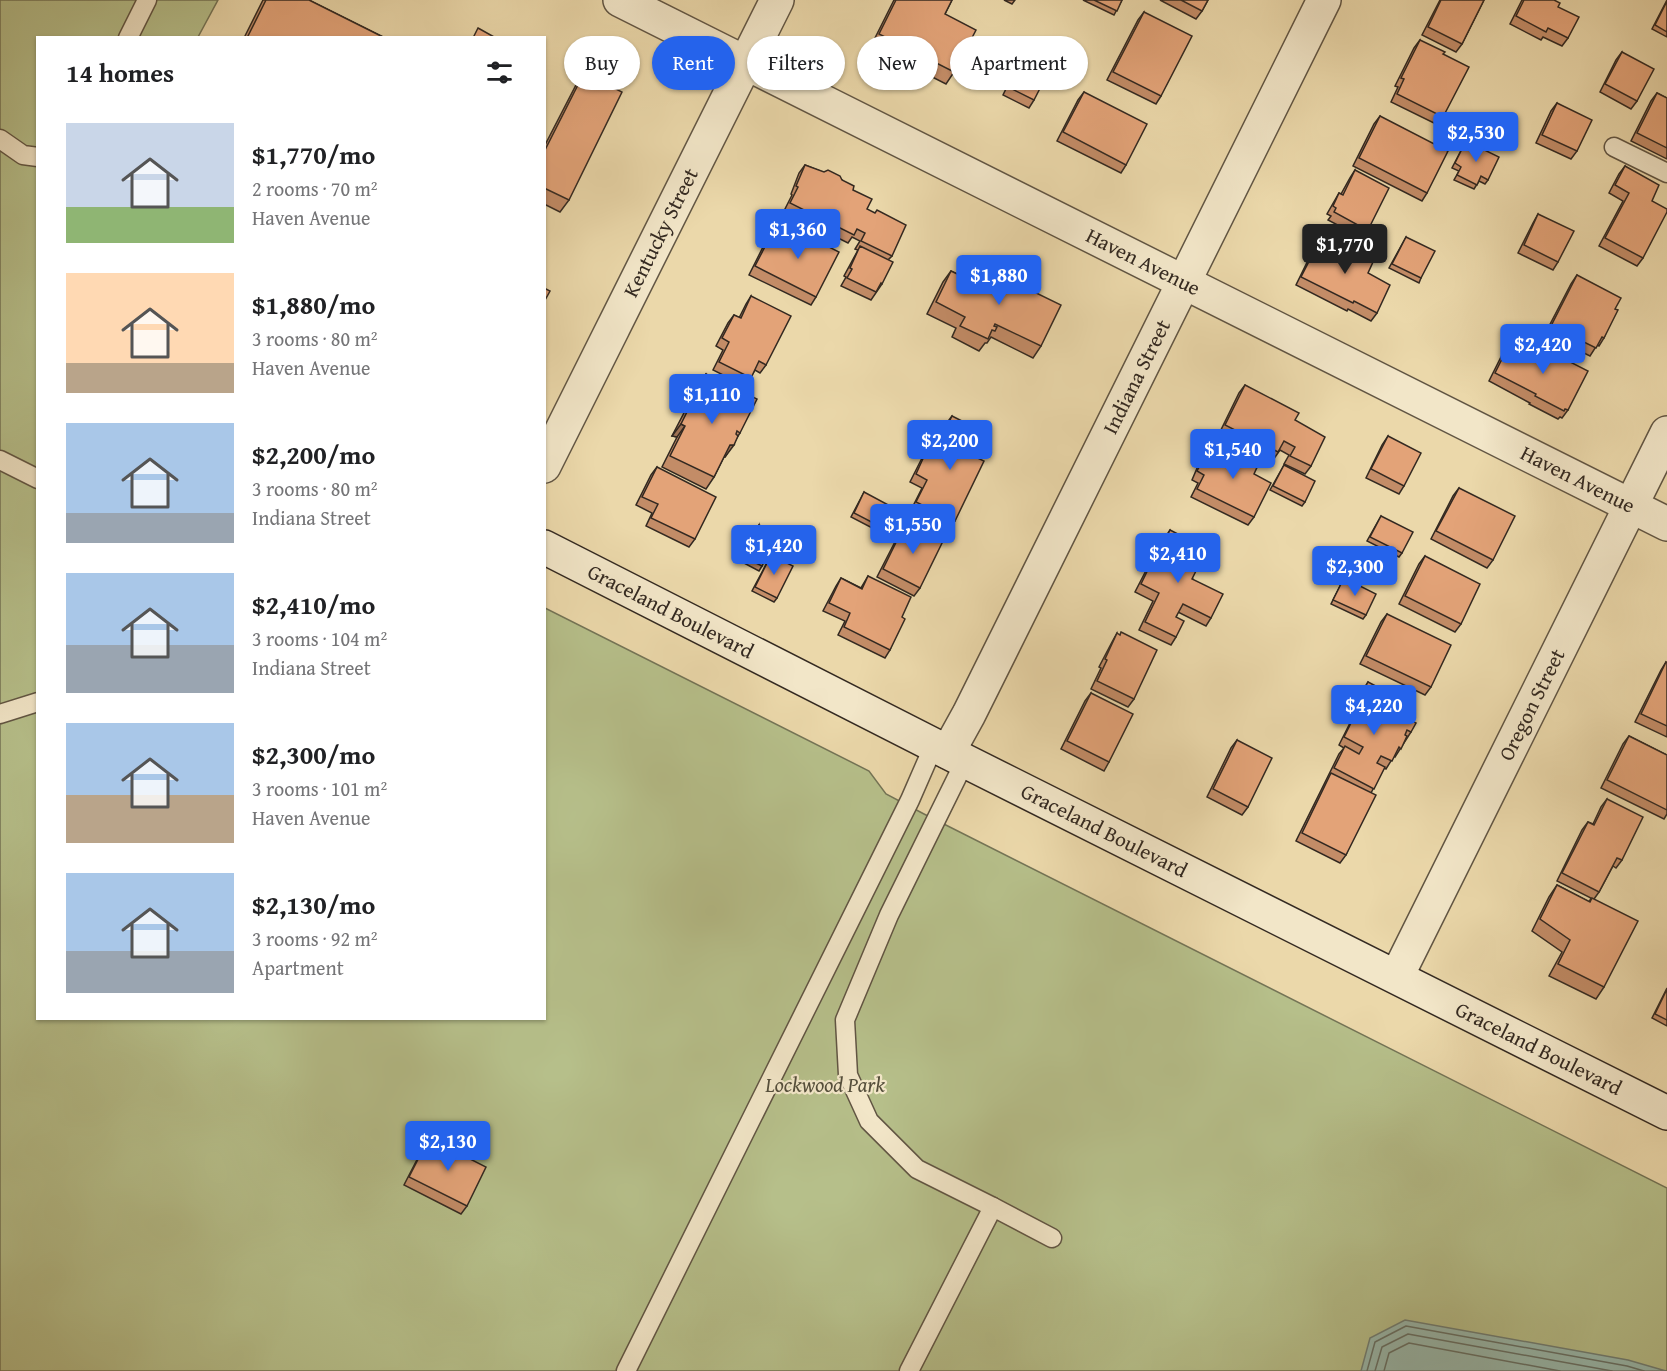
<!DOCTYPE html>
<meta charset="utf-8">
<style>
body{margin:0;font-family:"Gentium Book Plus",serif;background:#f2f2f2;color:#202124;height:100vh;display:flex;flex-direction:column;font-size:22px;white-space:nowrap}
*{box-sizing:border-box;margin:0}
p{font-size:20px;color:#757577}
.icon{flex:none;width:33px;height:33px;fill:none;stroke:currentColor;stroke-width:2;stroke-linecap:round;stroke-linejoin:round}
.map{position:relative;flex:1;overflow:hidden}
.drawer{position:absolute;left:36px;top:36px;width:510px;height:984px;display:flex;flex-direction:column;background:#fff;border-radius:0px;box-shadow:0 2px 4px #0004}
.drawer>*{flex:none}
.top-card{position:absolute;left:564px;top:36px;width:570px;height:54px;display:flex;gap:12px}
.price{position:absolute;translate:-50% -51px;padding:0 14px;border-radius:6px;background:#2563eb;color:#fff;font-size:20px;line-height:39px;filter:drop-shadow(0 2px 3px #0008)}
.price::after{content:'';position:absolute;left:50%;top:36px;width:18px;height:14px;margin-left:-9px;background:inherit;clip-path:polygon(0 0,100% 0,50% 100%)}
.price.current{background:#222;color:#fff}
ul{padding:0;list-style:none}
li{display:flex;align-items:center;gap:18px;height:150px;padding:0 30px}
li span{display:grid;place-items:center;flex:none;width:168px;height:120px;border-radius:0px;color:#555}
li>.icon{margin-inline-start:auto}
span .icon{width:72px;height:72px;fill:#fffc;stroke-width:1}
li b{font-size:26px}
h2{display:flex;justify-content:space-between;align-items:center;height:72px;padding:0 30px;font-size:26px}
.chip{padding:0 21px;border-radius:27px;background:#fff;box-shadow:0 2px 4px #0004;font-size:21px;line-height:54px}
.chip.current{background:#2563eb;color:#fff}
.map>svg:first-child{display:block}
.green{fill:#b6bf8a;stroke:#747456;stroke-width:1.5}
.water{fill:#98b9ad;stroke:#707f75;stroke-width:1.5}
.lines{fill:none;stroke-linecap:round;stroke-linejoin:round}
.shore{stroke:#667167;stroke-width:1.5}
.lane-casing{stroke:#615543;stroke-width:21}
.street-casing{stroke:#615543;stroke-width:36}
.secondary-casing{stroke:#332921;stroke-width:36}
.lane{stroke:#f2e6c8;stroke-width:18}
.street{stroke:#f2e6c8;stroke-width:33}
.secondary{stroke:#f2e6c8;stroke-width:33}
.wall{fill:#c38c67;stroke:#332921;stroke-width:1.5}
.shaded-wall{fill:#9f7254;stroke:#332921;stroke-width:1.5}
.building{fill:#e3a378;stroke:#332921;stroke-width:1.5}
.labels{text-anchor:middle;stroke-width:4.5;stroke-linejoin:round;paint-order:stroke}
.street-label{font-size:21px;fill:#332921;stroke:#f2e6c8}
.park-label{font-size:21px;font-style:italic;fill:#544e3b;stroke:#f2e6c8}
</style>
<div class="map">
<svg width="1667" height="1371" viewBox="0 0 1667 1371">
<rect width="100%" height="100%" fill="#ebd8aa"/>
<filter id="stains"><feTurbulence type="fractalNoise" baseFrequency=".00333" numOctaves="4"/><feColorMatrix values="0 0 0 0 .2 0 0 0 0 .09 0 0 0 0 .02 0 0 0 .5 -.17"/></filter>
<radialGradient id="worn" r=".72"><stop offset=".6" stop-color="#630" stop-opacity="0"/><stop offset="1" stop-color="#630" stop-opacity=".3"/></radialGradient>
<path class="green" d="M0,0H218L198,37L38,38V1018H544L545,608L869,771L886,794L924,814L1667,1188V1371H0Z"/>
<path class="water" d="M1405,1320L1628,1360L1666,1371H1361L1370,1338Z"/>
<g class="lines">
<g class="shore">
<path d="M1367,1371L1375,1342L1406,1326L1627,1366L1644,1371"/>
<path d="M1375,1371L1382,1347L1408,1334L1612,1371"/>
<path d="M1384,1371L1389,1353L1409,1343L1560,1371"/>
</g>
<g class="lane-casing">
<g id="lane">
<path d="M128,38L147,0"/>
<path d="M0,139L23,155L38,157"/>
<path d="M1614,147L1667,173"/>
<path d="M0,460L38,479"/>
<path d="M0,714L38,702"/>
<path d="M993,1207L1052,1238"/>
<path d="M626,1371L910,800L934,745"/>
<path d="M909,1371L993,1207L917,1169L869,1121L848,1075L845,1020L889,915L965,761"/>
</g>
</g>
<g class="street-casing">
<g id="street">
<path id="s1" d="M620,0L1667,524"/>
<path id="s2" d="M544,466L777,0"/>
<path id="s3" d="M948,752L969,714L1324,0"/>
<path id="s4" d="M1397,976L1667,433"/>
</g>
</g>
<g class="secondary-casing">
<g id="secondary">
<path id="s5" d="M544,547L965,761L1667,1113"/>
</g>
</g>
<use href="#lane" class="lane"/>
<use href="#street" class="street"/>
<use href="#secondary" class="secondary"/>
</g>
<g class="wall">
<path d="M263,0H309L385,38H244Z"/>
<path d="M894,0H952L945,14L954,72L946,84L871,46Z"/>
<path d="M1004,0H1015L1012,4Z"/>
<path d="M1083,0H1122L1114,15Z"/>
<path d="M1160,0H1208L1202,11L1196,19Z"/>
<path d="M1440,0H1484L1462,44L1456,52L1422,35Z"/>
<path d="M1522,0H1554L1558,7L1568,38L1562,46L1543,37L1541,40L1510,24Z"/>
<path d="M1667,0V37L1652,29Z"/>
<path d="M1144,12L1161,96L1156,104L1107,80L1138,20Z"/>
<path d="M1420,40L1443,117L1438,125L1391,102L1398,87L1395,86L1414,48Z"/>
<path d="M1028,48L1034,100L1029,108L1003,95L1022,56Z"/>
<path d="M1622,52L1637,101L1631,109L1600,92L1616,60Z"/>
<path d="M584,73L569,200L560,212L544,204V147L576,85Z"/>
<path d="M1084,92L1126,165L1121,173L1057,141L1078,100Z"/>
<path d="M1657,93L1667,98V159L1631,141L1651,101Z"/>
<path d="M1557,103L1577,151L1571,159L1536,143L1551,111Z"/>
<path d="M1380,116L1427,193L1422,201L1353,166L1374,124Z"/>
<path d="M1466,141L1488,180L1485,184L1479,181L1474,189L1454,180L1459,171L1452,168Z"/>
<path d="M805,165L842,180L853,190L867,209L892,256L888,260L882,284L871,300L841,286L846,277L844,276L858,250L855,249L860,241L852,237L848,243L784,211L792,195L791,194L799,173Z"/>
<path d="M1625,166L1643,258L1637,266L1599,246L1623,201L1609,193L1619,174Z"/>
<path d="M1355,170L1368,230L1362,238L1359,236L1357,238L1352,235L1353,233L1328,220L1331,216L1327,214L1339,193L1341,194L1350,178Z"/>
<path d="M1538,214L1558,262L1553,270L1518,253L1533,223Z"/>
<path d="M788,226L816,297L811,305L749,275L765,243L771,235L779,240Z"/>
<path d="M1322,236L1368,273L1377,313L1371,321L1348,309L1347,311L1296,285L1316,244Z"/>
<path d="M1406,237L1421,278L1419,283L1389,268Z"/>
<path d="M987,269L1041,346L1033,358L991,337L987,343H985L979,351L952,337L956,328L927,314L943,282L951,271L978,284Z"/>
<path d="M1577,275L1615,309L1604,338L1599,346L1597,345L1590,356L1545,334L1571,284Z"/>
<path d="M751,296L766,365L760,373L755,370L745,386L713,370L723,350L716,346L728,323L734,315L739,318L746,304Z"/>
<path d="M1509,345L1532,357L1539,346L1568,410L1562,418L1560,417L1558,419L1529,404L1530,403L1489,381L1503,353Z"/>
<path d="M706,374L740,433L725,457H724L714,477L706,489L662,467L677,437L672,436L698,386Z"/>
<path d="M1245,385L1295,420L1311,466L1305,474L1284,464L1289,455L1280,450L1273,460L1219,434L1239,393Z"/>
<path d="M952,416L969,454L955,521L949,529L911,510L922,488L910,482L921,460L926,452L936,457L941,449L935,446L946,424Z"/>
<path d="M1388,436L1404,486L1399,494L1366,478L1382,445Z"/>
<path d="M1220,443L1254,474V517L1248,525L1191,497L1198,483L1192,480L1198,466L1204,458L1209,461L1214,451Z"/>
<path d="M1284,465L1305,502L1302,506L1270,490Z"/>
<path d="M657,467L695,539L689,547L646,526L652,513L636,505L651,475Z"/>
<path d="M1459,488L1493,560L1487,568L1431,539L1453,496Z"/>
<path d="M864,492L883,528L880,532L851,517Z"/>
<path d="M1381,516L1402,553L1399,557L1367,541Z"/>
<path d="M906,522L920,588L914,596L877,577L901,530Z"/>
<path d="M759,525L762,566L759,571L740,561Z"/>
<path d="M1170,530L1211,618L1206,626L1178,612L1176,617V637L1171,645L1139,630L1153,601L1135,592L1151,561L1157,553L1164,539Z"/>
<path d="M771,555L777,598L774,602L752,591Z"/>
<path d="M1425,556L1461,624L1455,632L1399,604L1419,564Z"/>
<path d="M868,576L902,617L890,650L885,658L838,635L845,621L823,611L836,586L841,578L861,588Z"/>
<path d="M1344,578L1366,615L1363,619L1331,604Z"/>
<path d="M1387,614L1431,687L1425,695L1360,664L1381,622Z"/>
<path d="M1117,633L1134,699L1128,707L1091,689L1101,668L1099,667L1112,642Z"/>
<path d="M1666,662L1667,663V737L1635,722L1661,670Z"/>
<path d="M1368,682L1390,705L1412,721L1411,732L1395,757L1394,756L1386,769L1384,768L1371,793L1346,855L1340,863L1296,841L1339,754L1344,748L1339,745L1359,705L1356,704L1363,690Z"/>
<path d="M1091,693L1109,762L1104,771L1061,749L1085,701Z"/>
<path d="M1629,736L1667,755V814L1664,819L1601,788L1623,744Z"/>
<path d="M1237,740L1248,807L1242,815L1207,797L1231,748Z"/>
<path d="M1607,799L1622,860L1616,868L1613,866L1599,892L1594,899L1604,987L1596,999L1549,976L1562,952L1532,931L1549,897L1557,885L1589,902L1591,898L1557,881L1582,830L1588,822L1593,824L1601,807Z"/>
<path d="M1667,988V1026L1652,1018Z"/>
<path d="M429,1138L467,1206L461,1214L404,1185L424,1146Z"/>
</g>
<g class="shaded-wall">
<path d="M681,424L685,426L677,437L672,436Z"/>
<path d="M730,445H734L725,457H721Z"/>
</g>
<g class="building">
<path d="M266,0H309L385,38H247Z"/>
<path d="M896,0H952L945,14L976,30L954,72L879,34Z"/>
<path d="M1094,0H1122L1117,11Z"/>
<path d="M1181,0H1208L1202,11Z"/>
<path d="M1441,0H1484L1462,44L1428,27Z"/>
<path d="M1524,0H1554L1560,3L1558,7L1579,17L1568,38L1548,28L1546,32L1516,16Z"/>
<path d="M1667,1V32L1655,25Z"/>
<path d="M1144,12L1192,36L1161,96L1113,72Z"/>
<path d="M478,28L496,38H473Z"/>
<path d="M1420,40L1445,52L1443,54L1469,67L1443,117L1397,94L1404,79L1401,78Z"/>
<path d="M1028,48L1054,61L1034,100L1008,87Z"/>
<path d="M1622,52L1654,69L1637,101L1605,84Z"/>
<path d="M584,73L622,92L569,200L544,188V152Z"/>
<path d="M1084,92L1147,124L1126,165L1063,132Z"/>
<path d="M1657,93L1667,98V148L1637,133Z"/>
<path d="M1557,103L1592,120L1577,151L1542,135Z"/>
<path d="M1380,116L1448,151L1427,193L1359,158Z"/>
<path d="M1466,141L1499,157L1488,180L1481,176L1477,185L1457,175L1461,167L1455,163Z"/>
<path d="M805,165L824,172L828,170L840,176L842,180L854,186L853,190L872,199L867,209L875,213L877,210L906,225L892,256L861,241L865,233L857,229L854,235L790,203L798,187L796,186Z"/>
<path d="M1625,166L1659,185L1652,201L1667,209V212L1643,258L1605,238L1629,193L1615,185Z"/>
<path d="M1355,170L1389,188L1368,230L1364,228L1363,230L1357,227L1358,225L1334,212L1336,208L1333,206L1339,193L1343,195Z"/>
<path d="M1538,214L1574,231L1558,262L1524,245Z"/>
<path d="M788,226L839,252L816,297L755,266L771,235L780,240Z"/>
<path d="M1322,236L1373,262L1368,273L1390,285L1377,313L1354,301L1353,303L1301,277Z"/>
<path d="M1406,237L1435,251L1421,278L1392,264Z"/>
<path d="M860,246L893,262L882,284L881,283L876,292L847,278L852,269L850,268Z"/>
<path d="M987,269L1061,305L1041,346L995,324L994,326L997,327L995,331L992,330L988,339L960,326L965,317L936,302L951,271L980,285Z"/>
<path d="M1577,275L1621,298L1615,309L1618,310L1604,338L1602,337L1596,348L1551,326Z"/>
<path d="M544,288L550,291L544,302Z"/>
<path d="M751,296L791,316L766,365L759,361L751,378L719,362L729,342L722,338L734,315L741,318Z"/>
<path d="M1509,345L1533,358L1539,346L1588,371L1568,410L1565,409L1564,411L1535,396L1536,394L1495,373Z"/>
<path d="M706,374L757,399L740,433L737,431L736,434L738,436L734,445H730L714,477L670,456L685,426L681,424Z"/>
<path d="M1245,385L1299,413L1295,420L1325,437L1311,466L1290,456L1295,447L1284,441L1278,452L1225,425Z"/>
<path d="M952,416L980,430L969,454L984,461L955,521L916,502L927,480L916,474L926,452L938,458L946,442L957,448L958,447L941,438Z"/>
<path d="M1388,436L1421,453L1404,486L1371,469Z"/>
<path d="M1220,443L1259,463L1254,474L1271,483L1254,517L1197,489L1204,475L1197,471L1204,458L1211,461Z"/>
<path d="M1284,465L1315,481L1305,502L1273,486Z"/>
<path d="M657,467L716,497L695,539L651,518L658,504L642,497Z"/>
<path d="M1459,488L1515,516L1493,560L1436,531Z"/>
<path d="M864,492L894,508L883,528L854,513Z"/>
<path d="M1381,516L1413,532L1402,553L1370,537Z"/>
<path d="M906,522L943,541L920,588L883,569Z"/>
<path d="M759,525L778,535L762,566L743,557Z"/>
<path d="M1170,530L1207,549L1192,579L1223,594L1211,618L1183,604L1176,617L1184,621L1176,637L1145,622L1159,593L1141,584L1156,553L1158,554Z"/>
<path d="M771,555L793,566L777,598L755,587Z"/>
<path d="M1425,556L1480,584L1461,624L1405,596Z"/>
<path d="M868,576L911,597L902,617L905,619L890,650L844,627L850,613L829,603L841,578L862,589Z"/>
<path d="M1344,578L1376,594L1366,615L1333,600Z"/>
<path d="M1387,614L1451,645L1431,687L1366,656Z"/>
<path d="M1121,632L1157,650L1134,699L1097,681L1107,660L1105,659L1117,633L1120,635Z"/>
<path d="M1666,662L1667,663V726L1641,714Z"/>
<path d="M1368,682L1395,696L1390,705L1413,718L1412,721L1416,723L1411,732L1407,730L1405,735L1407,736L1401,749L1399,747L1392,761L1381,756L1377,763L1385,767L1374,789L1334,768L1345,746L1359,754L1363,747L1344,737L1364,697L1361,695Z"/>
<path d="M1091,693L1133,714L1109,762L1067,741Z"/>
<path d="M1629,736L1667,755V810L1607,780Z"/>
<path d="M1237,740L1272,758L1248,807L1213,789Z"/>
<path d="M1331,773L1376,795L1346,855L1302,833Z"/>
<path d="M1607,799L1643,817L1622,860L1617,858L1599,892L1562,873L1588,822L1594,825Z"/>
<path d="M1557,885L1590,902L1592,898L1638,921L1604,987L1558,964L1570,940L1540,919Z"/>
<path d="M1667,989V1020L1655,1014Z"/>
<path d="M429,1138L486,1167L467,1206L409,1177Z"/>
</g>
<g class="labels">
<g class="street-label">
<text dy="7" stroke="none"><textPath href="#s2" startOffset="261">Kentucky Street</textPath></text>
<text dy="7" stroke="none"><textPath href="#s1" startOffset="585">Haven Avenue</textPath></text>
<text dy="7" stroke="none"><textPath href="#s3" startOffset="420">Indiana Street</textPath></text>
<text dy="7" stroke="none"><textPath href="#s1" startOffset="1071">Haven Avenue</textPath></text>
<text dy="7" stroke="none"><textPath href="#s5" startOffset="142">Graceland Boulevard</textPath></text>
<text dy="7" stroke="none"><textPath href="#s4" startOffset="303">Oregon Street</textPath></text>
<text dy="7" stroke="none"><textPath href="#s5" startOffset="628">Graceland Boulevard</textPath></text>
<text dy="7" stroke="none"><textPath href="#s5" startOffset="1114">Graceland Boulevard</textPath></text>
</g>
<g class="park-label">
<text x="825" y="1092">Lockwood Park</text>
</g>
</g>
<rect width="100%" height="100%" filter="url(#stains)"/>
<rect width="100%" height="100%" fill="url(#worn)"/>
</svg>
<b class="price" style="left:1476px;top:163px">$2,530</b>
<b class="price" style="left:798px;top:260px">$1,360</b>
<b class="price current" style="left:1345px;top:275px">$1,770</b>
<b class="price" style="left:999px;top:306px">$1,880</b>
<b class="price" style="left:1543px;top:375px">$2,420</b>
<b class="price" style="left:712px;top:425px">$1,110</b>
<b class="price" style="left:950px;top:471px">$2,200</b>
<b class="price" style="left:1233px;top:480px">$1,540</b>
<b class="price" style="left:913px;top:555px">$1,550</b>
<b class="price" style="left:774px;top:576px">$1,420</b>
<b class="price" style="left:1178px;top:584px">$2,410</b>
<b class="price" style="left:1355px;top:597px">$2,300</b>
<b class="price" style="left:1374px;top:736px">$4,220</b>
<b class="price" style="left:448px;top:1172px">$2,130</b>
<div class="top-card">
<a class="chip">Buy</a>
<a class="chip current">Rent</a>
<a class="chip">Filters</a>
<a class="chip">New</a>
<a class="chip">Apartment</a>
</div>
<section class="drawer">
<h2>14 homes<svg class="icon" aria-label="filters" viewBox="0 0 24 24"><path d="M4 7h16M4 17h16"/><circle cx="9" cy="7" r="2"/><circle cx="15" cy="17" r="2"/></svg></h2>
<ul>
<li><span style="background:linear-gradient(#c9d6e8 70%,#8fb573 0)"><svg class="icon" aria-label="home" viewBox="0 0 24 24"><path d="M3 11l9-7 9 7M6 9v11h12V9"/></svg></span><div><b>$1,770/mo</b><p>2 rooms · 70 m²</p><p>Haven Avenue</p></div></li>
<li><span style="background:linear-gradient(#ffd9b3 75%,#b9a48a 0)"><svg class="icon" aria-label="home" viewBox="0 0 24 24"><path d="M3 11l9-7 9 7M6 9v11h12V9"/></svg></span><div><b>$1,880/mo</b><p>3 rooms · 80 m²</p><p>Haven Avenue</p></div></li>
<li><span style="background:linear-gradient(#a9c7e8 75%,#9aa5b1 0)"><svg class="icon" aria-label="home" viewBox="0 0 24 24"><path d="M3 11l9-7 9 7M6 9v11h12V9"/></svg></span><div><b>$2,200/mo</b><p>3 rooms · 80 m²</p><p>Indiana Street</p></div></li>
<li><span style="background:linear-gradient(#a9c7e8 60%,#9aa5b1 0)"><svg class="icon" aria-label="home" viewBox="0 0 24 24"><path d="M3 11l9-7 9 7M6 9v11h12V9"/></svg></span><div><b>$2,410/mo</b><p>3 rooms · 104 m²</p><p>Indiana Street</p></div></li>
<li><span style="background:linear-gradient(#a9c7e8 60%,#b9a48a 0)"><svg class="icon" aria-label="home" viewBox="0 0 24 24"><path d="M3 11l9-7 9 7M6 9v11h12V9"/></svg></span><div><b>$2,300/mo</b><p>3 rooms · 101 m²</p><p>Haven Avenue</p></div></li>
<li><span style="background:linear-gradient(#a9c7e8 65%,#9aa5b1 0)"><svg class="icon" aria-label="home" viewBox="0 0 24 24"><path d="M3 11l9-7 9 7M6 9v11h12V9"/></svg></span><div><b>$2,130/mo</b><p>3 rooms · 92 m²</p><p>Apartment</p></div></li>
</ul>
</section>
</div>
